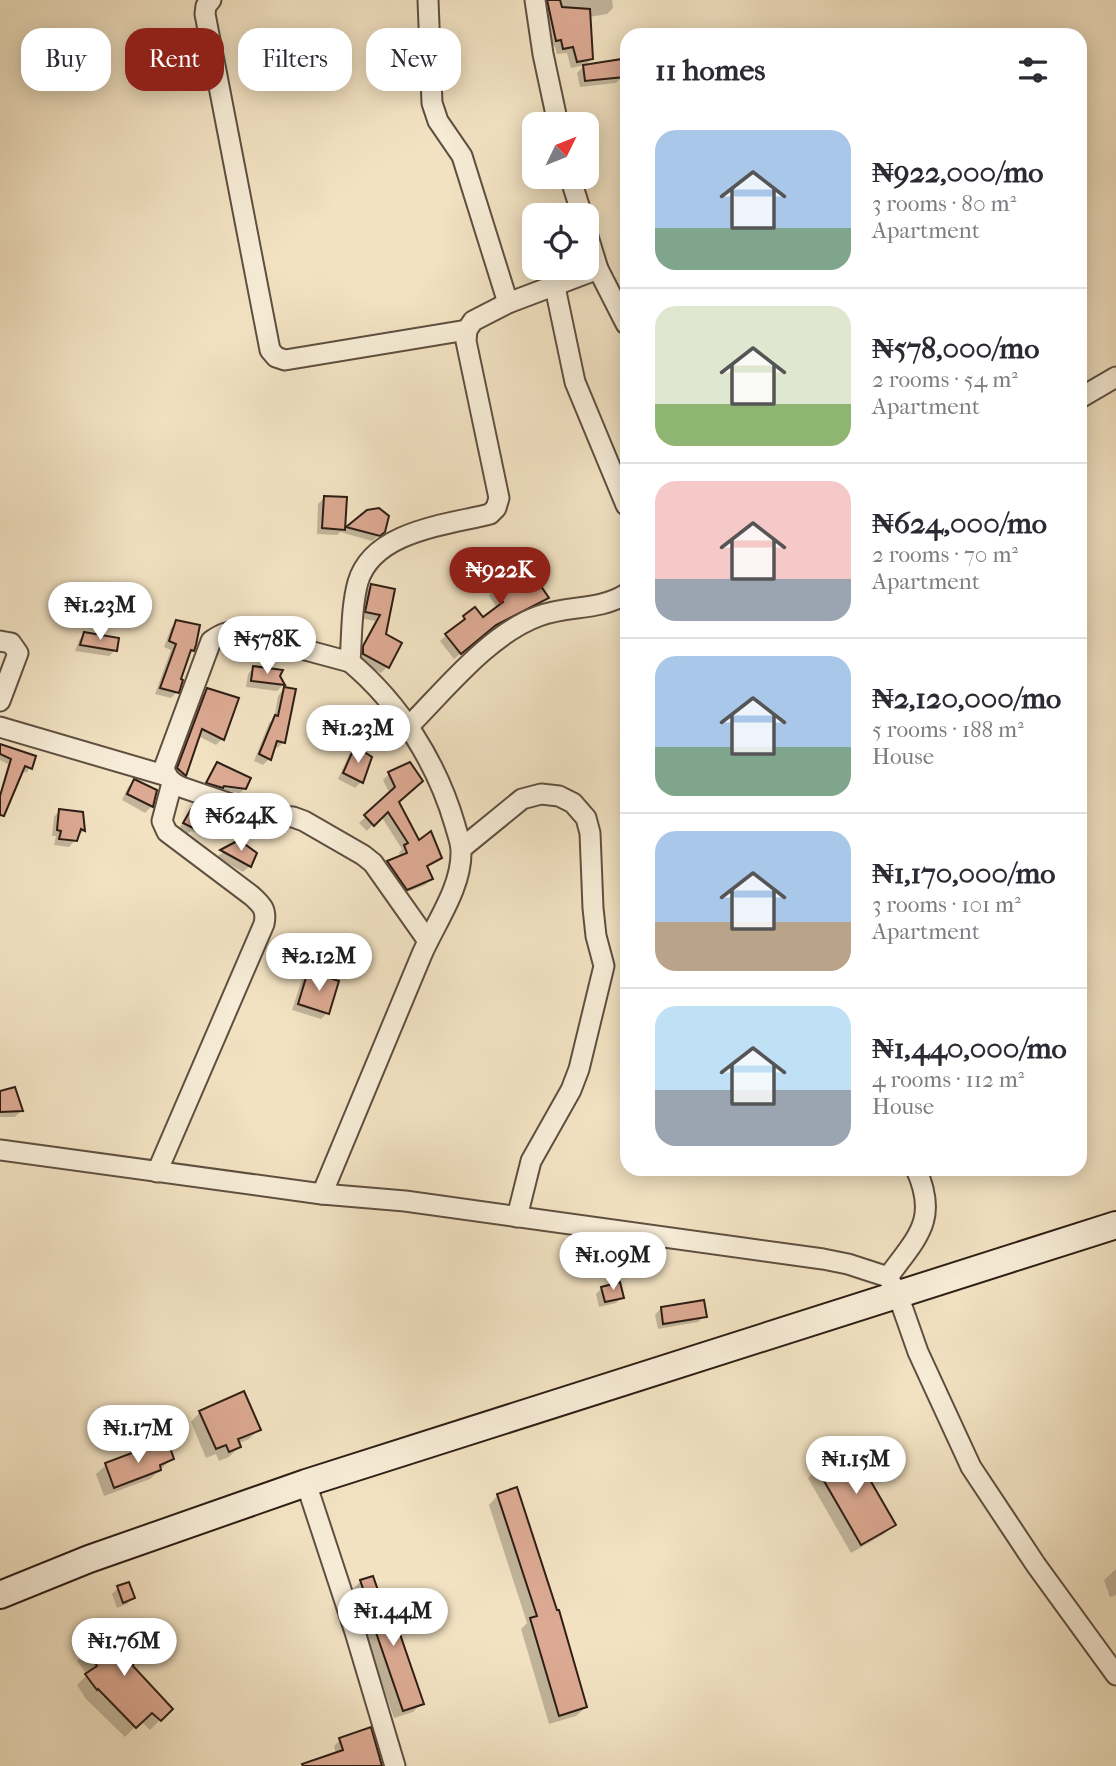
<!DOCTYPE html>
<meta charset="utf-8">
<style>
body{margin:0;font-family:"IM FELL French Canon",serif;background:#f7f7f7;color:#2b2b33;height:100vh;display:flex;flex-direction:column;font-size:26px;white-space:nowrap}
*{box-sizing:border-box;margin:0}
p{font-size:23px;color:#7c7c81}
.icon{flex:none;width:38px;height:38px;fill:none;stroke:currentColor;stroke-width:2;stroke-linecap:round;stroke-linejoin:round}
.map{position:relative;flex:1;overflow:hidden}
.sheet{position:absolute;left:620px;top:28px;width:467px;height:1148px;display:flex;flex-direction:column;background:#fff;border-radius:21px;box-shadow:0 4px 18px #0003}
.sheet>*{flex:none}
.banner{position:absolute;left:21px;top:28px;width:494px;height:63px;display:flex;gap:14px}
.needle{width:46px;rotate:47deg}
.fabs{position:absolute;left:522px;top:112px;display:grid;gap:14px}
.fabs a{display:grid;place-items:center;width:77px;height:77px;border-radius:14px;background:#fff;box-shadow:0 4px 18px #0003;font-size:35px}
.price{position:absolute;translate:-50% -60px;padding:0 16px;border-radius:24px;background:#fff;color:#222;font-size:23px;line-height:46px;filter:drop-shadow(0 2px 4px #0008)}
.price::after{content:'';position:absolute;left:50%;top:42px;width:21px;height:16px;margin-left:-10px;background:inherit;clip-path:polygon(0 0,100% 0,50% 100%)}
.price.on{background:#8f2418;color:#fff}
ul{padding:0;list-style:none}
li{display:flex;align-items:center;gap:21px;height:175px;padding:0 35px}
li+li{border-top:2px solid #e1e1e2}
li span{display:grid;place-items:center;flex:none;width:196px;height:140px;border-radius:21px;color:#555}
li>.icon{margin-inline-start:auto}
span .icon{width:84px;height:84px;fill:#fffc;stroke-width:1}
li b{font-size:30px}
h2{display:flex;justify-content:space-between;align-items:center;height:84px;padding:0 35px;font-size:30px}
.pill{padding:0 24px;border-radius:21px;background:#fff;box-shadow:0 4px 18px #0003;font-size:24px;line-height:63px}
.pill.on{background:#8f2418;color:#fff}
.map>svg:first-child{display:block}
.shadow{fill:#0003}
.building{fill:#dca992;stroke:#2e1e14;stroke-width:2}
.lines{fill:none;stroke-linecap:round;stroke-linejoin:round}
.street-casing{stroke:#5f4f40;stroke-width:23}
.secondary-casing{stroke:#2e1e14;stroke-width:30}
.street{stroke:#f7ecd7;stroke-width:19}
.secondary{stroke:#f7ecd7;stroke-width:26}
</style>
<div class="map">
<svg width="1116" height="1766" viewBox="0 0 1116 1766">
<rect width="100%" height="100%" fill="#f2e2c2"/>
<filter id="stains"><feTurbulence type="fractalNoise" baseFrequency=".00286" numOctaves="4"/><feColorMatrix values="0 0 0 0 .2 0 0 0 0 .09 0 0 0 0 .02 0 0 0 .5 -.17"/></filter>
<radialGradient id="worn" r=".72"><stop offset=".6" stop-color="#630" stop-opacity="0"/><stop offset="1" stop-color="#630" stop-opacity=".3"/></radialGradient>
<g class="shadow">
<path d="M539,0H612L613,8L607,14L589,17L592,59L585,65L571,68L567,53L557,54L555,46L550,47Z"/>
<path d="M583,67L622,77L616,83L580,87L577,73Z"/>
<path d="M325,497L345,499L343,532L367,512L384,532L372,541L340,532L337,535L317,534L318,504Z"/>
<path d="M522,563L546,598L540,604L488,631L454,659L440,641L474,610L482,620L497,608L489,595L500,586L497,582L503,576Z"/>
<path d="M371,586L393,590L384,635L387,667L381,673L357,660L358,654L375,621L360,618L365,592Z"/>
<path d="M177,622L193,650L187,655L177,692L171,698L155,694L171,650L164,647L171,628Z"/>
<path d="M85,633L115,650L109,656L75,651L79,640Z"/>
<path d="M254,667L278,676L283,685L277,691L246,687L248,674Z"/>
<path d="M284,689V742L277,748L273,747L269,759L263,765L254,761L269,723L274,719L278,696Z"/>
<path d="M207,690L236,699L222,739L216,745L198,736L185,775L178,781L172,775L201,696Z"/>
<path d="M0,746L34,758L30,768L26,773L21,770L8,794L0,792L8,764L0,760Z"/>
<path d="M355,748L361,782L355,788L338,779L349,755Z"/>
<path d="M409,764L397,802L418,843L440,858L426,868L431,879L425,885L400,895L382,869L388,863L401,858L399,853L402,849L381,816L367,831L359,823L390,794L383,780L389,774Z"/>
<path d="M218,765L245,788L240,793L203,787Z"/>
<path d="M135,781L155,791L151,807L145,813L122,800L128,787Z"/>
<path d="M194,806L204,827L197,833L191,831L187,834L178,830Z"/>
<path d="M60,810L84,830L69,847L54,845L56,836H52L54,817Z"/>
<path d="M239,842L250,866L243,872L216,857Z"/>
<path d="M308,973L327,1013L321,1019L292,1010L302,979Z"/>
<path d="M0,1093L21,1111L15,1117H0Z"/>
<path d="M602,1288L622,1297L616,1303L599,1307L596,1294Z"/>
<path d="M661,1308L705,1316L698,1322L658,1329L655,1315Z"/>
<path d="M200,1412L259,1429L249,1439L237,1444L239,1447L229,1457L219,1461L216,1454L206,1458L191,1422Z"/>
<path d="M152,1447L154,1452L172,1459L150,1479L104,1496L96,1474L106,1465Z"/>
<path d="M817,1468L894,1524L884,1534L851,1553L808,1478Z"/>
<path d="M498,1495L586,1707L576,1716L549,1724L521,1629L527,1623L489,1505Z"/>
<path d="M1116,1569V1595L1110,1597L1104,1580Z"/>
<path d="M361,1581L422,1703L413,1712L394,1718L362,1626L364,1624L352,1590Z"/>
<path d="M118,1588L133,1598L127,1604L117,1608L112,1594Z"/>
<path d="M111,1638L144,1655L131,1667L171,1709L150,1730L141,1721L125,1737L86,1699L77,1685L87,1675L77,1661L84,1655L80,1649L90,1639Z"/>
<path d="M340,1740L380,1766H311L336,1754L334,1746Z"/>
</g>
<g class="building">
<path d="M547,0H560L562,7L590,9L593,59L577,62L573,47L563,49L561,40L556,41Z"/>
<path d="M622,59L624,77L585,81L583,65Z"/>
<path d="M324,496L347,497L345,530L322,528Z"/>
<path d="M379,508L389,516L385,532L380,536L346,527L367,510Z"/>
<path d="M523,560L549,598L496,625L461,654L445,634L465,619L463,616L475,607L483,617L503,602L494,587L506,580L502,574Z"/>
<path d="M371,584L395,589L386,634L402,643L389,668L363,654V646L380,615L365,612Z"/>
<path d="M176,620L200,625L196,645L194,651L191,650L181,679L183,680L179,693L160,688L176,644L169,641Z"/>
<path d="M84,632L119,638L117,651L80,645Z"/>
<path d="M253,666L283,670L280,676L285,685L251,681Z"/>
<path d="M284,687L296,689L285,743L277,741L271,760L259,754L275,715L278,716Z"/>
<path d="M207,688L239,698L224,740L202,729L186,776L177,768Z"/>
<path d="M0,744L36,756L32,769L25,766L4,816L0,815V796L11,759L0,754Z"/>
<path d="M355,746L372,757L363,783L343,773Z"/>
<path d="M217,762L251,778L246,789L224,786L223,788L206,783Z"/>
<path d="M410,762L423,781L399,802L419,840L431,831L442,858L427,866L433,879L407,890L387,861L407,853L404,845L408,843L388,812L374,826L364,815L395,787L388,772Z"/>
<path d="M134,779L157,790L153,807L127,794Z"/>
<path d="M194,804L213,811L205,828L197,825L195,829L183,823Z"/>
<path d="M59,809L83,812L85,831L81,829L77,841L59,839L61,831L57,830Z"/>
<path d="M239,840L257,853L251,867L220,850Z"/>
<path d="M308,971L339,981L329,1014L298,1004Z"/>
<path d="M15,1087L23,1111L0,1112V1091Z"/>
<path d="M620,1282L624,1298L605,1302L601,1287Z"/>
<path d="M704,1300L707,1317L663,1324L661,1307Z"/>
<path d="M244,1391L261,1430L238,1439L241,1447L229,1452L226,1445L216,1449L199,1411Z"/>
<path d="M153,1445L155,1449L169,1445L174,1459L160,1465L161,1470L114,1488L105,1463Z"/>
<path d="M851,1447L896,1525L861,1545L816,1467Z"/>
<path d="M517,1487L557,1610H559L587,1707L559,1716L530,1618L537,1616L497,1494Z"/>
<path d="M373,1576L385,1610L391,1608L424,1704L403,1711L370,1615L372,1614L360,1580Z"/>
<path d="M129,1582L135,1598L123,1603L117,1586Z"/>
<path d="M104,1627L111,1636L116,1632L125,1644L133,1638L146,1655L132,1665L173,1709L161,1721L152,1713L136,1728L98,1689L97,1690L85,1674L97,1666L86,1650L93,1645L89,1638Z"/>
<path d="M371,1727L382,1766H303L302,1764L343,1750L339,1738Z"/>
</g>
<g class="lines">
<g class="street-casing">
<g id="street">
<path d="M211,0L206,6L205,14L270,350L276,357L285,360L467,330"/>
<path d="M428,0L432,103L438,121L462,156L508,303"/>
<path d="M535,0L543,54L558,124"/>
<path d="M570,177L582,215"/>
<path d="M586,230L598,269L626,324"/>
<path d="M555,287L575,382L626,505"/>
<path d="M1080,398L1116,377"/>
<path d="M0,641L11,643L18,653L0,701"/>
<path d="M350,662L239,632C227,631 221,634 211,641L164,768C167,778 171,782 181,787L263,815L293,817L304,821L363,855L373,863L428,941"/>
<path d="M0,727L167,776"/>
<path d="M408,727C445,690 489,634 539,616C568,605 599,611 626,594"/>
<path d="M462,848L522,799L541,794L559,796L573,803L586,818L590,833L593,908L596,936L604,966L579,1069L571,1090L531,1161L517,1217"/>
<path d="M0,1150L322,1194L405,1201L823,1259L848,1264L888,1277"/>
<path d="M916,1169C939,1220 917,1237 888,1277L898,1295L918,1352L971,1467L1036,1565L1116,1675"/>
<path d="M157,1172L264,924C267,910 262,905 252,896L167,832L162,821L172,783"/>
<path d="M322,1194C355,1114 388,1034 422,954C436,922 462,887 461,851C461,842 457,833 455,825C437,763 400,704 350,662C352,636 351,607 358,582C373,531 446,525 490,514L496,508L499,498L466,341L467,330L473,321L508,303L598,269"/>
<path d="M306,1483L355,1632L395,1766"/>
</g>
</g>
<g class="secondary-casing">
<path id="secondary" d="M0,1595L89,1559L306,1483L1116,1225"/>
</g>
<use href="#street" class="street"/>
<use href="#secondary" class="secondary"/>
</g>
<rect width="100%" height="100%" filter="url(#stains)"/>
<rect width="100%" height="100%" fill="url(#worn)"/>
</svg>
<div class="fabs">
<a><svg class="needle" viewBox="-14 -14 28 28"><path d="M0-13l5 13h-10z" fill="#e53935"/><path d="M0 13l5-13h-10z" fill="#7c7c81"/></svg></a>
<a><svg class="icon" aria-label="locate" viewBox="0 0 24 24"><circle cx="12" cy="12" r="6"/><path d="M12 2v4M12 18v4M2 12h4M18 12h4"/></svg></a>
</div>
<b class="price on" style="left:500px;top:607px">₦922K</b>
<b class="price" style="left:100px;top:642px">₦1.23M</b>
<b class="price" style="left:267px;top:676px">₦578K</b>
<b class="price" style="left:358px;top:765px">₦1.23M</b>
<b class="price" style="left:241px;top:853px">₦624K</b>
<b class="price" style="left:319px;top:993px">₦2.12M</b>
<b class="price" style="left:613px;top:1292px">₦1.09M</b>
<b class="price" style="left:138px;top:1465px">₦1.17M</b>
<b class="price" style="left:856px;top:1496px">₦1.15M</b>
<b class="price" style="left:393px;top:1648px">₦1.44M</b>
<b class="price" style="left:124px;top:1678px">₦1.76M</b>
<div class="banner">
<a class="pill">Buy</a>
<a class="pill on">Rent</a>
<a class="pill">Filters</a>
<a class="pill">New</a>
</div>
<section class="sheet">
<h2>11 homes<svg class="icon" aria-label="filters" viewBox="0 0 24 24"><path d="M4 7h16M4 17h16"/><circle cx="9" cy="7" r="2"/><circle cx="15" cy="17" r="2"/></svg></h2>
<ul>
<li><span style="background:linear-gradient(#a9c7e8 70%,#7fa58c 0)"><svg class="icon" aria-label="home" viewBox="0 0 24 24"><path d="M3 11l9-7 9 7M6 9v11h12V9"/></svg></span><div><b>₦922,000/mo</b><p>3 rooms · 80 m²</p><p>Apartment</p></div></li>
<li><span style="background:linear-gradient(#dfe7d0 70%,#8fb573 0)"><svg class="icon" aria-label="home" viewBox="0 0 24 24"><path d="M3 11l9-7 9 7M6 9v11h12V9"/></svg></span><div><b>₦578,000/mo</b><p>2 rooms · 54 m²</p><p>Apartment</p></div></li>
<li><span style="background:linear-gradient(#f6c9c9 70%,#9aa5b1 0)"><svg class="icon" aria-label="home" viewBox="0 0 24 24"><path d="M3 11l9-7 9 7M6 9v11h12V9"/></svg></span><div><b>₦624,000/mo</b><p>2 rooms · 70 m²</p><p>Apartment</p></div></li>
<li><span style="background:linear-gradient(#a9c7e8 65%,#7fa58c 0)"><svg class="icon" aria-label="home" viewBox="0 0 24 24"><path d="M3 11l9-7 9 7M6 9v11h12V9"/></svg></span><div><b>₦2,120,000/mo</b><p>5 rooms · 188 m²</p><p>House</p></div></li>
<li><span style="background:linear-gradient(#a9c7e8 65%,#b9a48a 0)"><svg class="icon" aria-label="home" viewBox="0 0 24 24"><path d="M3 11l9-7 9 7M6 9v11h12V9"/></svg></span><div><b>₦1,170,000/mo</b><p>3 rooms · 101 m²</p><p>Apartment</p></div></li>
<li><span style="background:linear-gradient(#bfe0f5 60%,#9aa5b1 0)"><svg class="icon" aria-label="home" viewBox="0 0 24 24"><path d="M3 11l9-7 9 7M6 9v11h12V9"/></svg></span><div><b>₦1,440,000/mo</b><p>4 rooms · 112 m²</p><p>House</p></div></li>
</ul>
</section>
</div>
